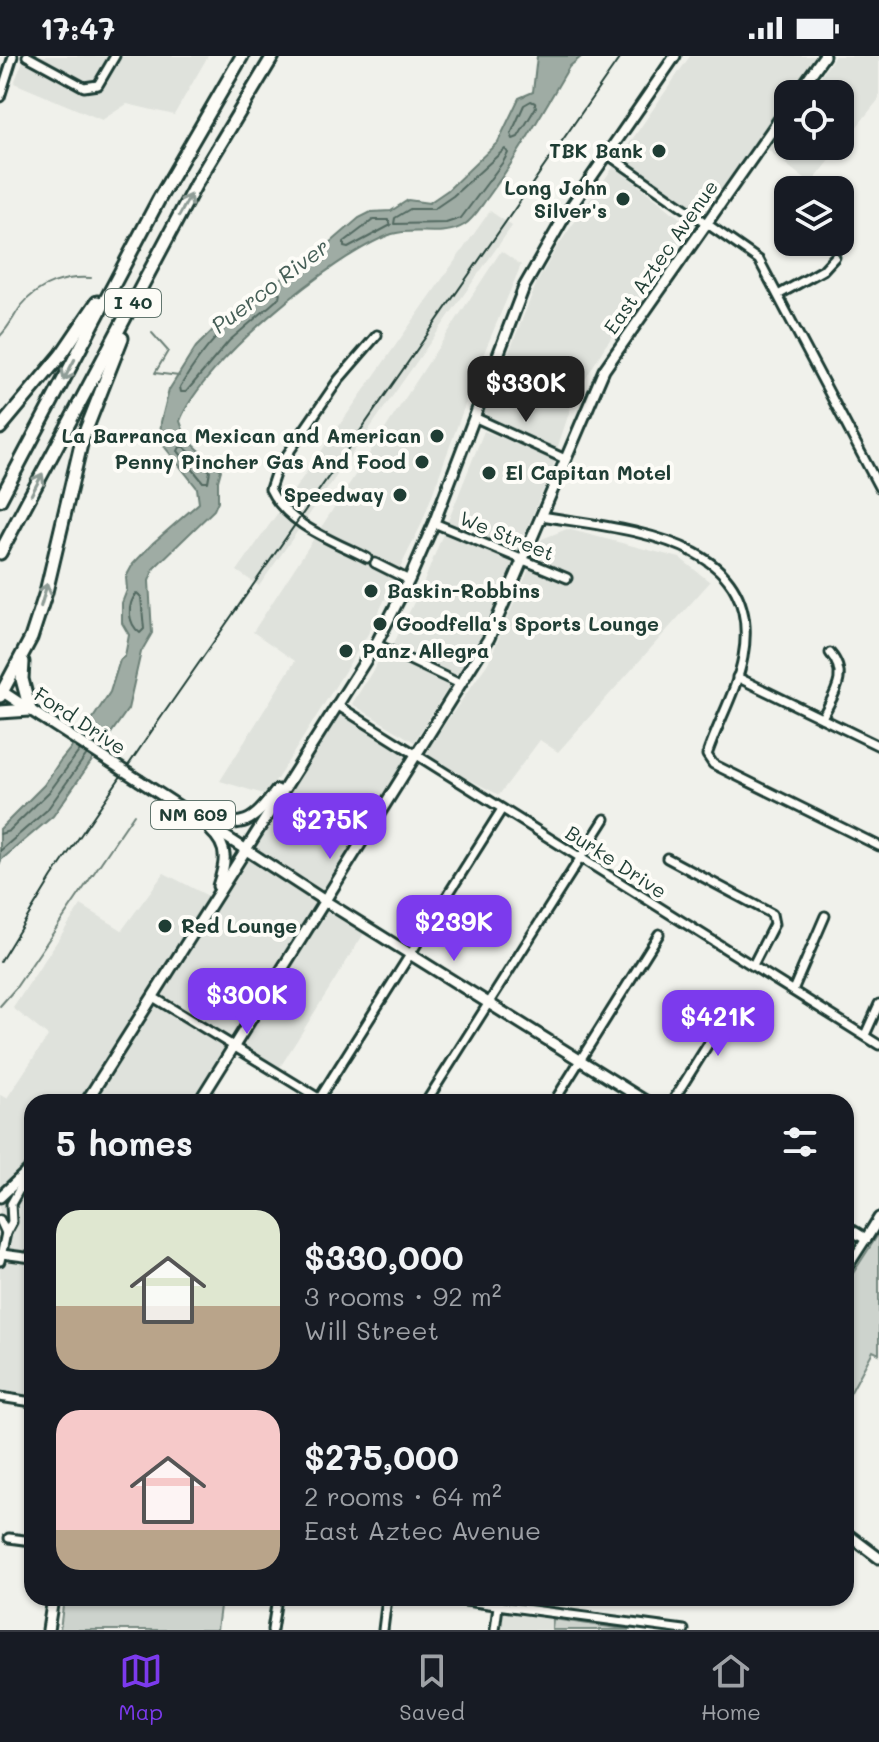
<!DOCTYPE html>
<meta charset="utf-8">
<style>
body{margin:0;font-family:Mali,sans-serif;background:#20242c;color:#f1f3f6;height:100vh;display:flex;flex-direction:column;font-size:30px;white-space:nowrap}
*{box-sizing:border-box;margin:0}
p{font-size:26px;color:#9ea1a6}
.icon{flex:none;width:44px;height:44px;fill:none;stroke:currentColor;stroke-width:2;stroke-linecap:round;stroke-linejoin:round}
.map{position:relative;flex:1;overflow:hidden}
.details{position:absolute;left:24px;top:1038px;width:830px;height:512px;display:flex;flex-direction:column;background:#171b24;border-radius:24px;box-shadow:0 2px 6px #0004}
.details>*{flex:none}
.tools{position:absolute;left:774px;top:24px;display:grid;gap:16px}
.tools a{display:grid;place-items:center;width:80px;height:80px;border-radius:16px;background:#171b24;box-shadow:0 2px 6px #0004;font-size:40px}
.price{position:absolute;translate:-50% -68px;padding:0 18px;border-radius:16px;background:#7c3aed;color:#fff;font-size:26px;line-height:52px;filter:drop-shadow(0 2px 4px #0008)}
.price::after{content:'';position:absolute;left:50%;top:48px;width:24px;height:18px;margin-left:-12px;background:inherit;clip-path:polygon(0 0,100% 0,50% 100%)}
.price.current{background:#222;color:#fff}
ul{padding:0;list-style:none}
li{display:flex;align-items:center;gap:24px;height:200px;padding:0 32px}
li span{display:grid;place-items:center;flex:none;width:224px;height:160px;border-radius:24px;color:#555}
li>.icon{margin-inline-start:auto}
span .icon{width:96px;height:96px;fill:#fffc;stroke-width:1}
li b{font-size:34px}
h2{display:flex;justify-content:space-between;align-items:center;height:96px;padding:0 32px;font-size:34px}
.status{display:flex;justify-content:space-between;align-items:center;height:56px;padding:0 40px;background:#171b24;direction:ltr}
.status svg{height:22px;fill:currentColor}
.tabs{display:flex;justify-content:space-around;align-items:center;height:112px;border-top:2px solid #363941;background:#171b24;font-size:22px;color:#9ea1a6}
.tabs a{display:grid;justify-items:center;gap:4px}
.tabs .current{color:#7c3aed}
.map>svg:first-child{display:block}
.built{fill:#dfe2dc}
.green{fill:#cdd3cd;stroke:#768880;stroke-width:2}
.water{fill:#9faca4;stroke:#6c8077;stroke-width:2}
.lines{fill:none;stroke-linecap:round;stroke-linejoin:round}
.shore{stroke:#526961;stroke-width:2}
.stream{stroke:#6c8077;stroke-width:2}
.minor-casing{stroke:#1f3d34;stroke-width:13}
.major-casing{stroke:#1f3d34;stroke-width:15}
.highway-casing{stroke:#1f3d34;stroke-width:17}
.minor{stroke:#fdfcf7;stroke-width:7}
.major{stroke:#fdfcf7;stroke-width:9}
.highway{stroke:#fdfcf7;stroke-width:11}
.rail{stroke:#1f3d34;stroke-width:2}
.major-bridge-casing{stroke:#1f3d34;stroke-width:15;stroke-linecap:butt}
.major-bridge{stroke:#fdfcf7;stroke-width:9}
.oneway{stroke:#8e9c96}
.poi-dot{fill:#1f3d34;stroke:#fdfcf7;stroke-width:3}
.labels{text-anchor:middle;stroke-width:8;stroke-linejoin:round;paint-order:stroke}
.shield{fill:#fdfcf7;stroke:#62766e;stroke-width:2}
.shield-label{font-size:18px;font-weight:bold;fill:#1f3d34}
.poi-label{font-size:20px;font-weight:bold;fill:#1f3d34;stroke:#fdfcf7;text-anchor:end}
.street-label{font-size:20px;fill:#1f3d34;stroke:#fdfcf7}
.water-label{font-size:22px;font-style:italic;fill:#455e56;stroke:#fdfcf7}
</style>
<div class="status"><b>17:47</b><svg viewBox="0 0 49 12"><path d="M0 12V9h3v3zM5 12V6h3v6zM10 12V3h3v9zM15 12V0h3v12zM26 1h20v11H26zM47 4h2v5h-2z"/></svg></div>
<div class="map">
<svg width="879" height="1574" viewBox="0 0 879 1574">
<rect width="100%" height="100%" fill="#f0f1eb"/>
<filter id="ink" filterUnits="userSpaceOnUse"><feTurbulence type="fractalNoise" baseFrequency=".0125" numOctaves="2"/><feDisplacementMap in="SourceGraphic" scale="16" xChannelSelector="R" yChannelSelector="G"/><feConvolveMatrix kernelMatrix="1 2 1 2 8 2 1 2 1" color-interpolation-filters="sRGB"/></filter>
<g filter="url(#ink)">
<g class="built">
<path d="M25,0H208L174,59L127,48L102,64L14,27Z"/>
<path d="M690,0H817L791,38H788V42L705,160L620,101Z"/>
<path d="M835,0H879V43L811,128L768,94L788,66V90H840V38H808Z"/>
<path d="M614,110L691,171L604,292L574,342L557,393L489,364L485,356L537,226L557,191Z"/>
<path d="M490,155L512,170L259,530L237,515Z"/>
<path d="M501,195L521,209L484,297L421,469L368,578L267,739L220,725L295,605L253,576Z"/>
<path d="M484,375L556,403L485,573L414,686L352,648L383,598L394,587L423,528Z"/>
<path d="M567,473L680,502L710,526L558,696L540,684L499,739L423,699L488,607L542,483Z"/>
<path d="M337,649L416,699L325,845L368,871L277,1016L234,991L199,1046H32V1346L0,1341V1205L5,1188L0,1164V1039L7,1042L48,980L13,952L81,849L122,874L164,817L214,843Z"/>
<path d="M498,1550L684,1574H495Z"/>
</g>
<g class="green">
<path d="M879,1177V1298L873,1295L846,1345V1228Z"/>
<path d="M64,1542H221L217,1574H60Z"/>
<path d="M553,1563L631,1574H552Z"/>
</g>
<path class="water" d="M537,0H582L569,11C543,55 518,100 488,141C481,150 474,163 464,169C443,182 415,171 392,178C334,198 201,308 180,365L186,382L221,414L218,425V445L214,454L154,512L149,525L152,577L141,596L128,653L53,760L1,804L0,808V773L44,729L60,705L84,676L110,636L120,604L125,600L129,579L122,567V547L127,534L126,521L133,508L153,487L199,447L197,432L160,385L161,366L169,334L196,291L225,262L252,239L307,207L359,162L371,156L391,155L408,144L429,147L448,134L498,86L519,42L533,36Z"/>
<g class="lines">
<g class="shore">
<path d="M531,45L535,47L536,51L518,81L513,83L511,78L524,49Z"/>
<path d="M505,93L508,97L503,106L461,162L446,167L394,168L395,162L410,153H434L453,140Z"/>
<path d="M373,164H388L391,169L348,192L344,191V186Z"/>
<path d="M275,235L280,237L279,242L229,285L186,336H181L180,331C203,292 235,256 275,235Z"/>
<path d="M180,391H184L210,415L208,426H203L178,395Z"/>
<path d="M137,537L141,541L144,573L140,577C128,568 126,549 137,537Z"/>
<path d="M0,778L9,775L50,735L80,694"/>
<path d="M0,795L47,754L87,698"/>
</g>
<g class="stream">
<path d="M152,277L168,295L155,317L179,320"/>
<path d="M0,280C10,270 14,259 22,249C39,228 66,220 91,222"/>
<path d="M0,950L15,933L134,758"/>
</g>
<g class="minor-casing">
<g id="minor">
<path d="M27,0L84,31L98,29L115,0"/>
<path d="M0,41L13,0"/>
<path d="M607,98L759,204L879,431"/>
<path d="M778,239L823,214L835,201"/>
<path d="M474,361L565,403"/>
<path d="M541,460C623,474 765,480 743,601C737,634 718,666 707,699L713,708L879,790"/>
<path d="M434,467L567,522"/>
<path d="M367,502C334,485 287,469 270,433L276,415L339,323L377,279"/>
<path d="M375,507L409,524"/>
<path d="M376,588L460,628"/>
<path d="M737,621L879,690"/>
<path d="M337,649L879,989"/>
<path d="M822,662C833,639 850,620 830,597"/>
<path d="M667,802L772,858L774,868L753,909"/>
<path d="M793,934L825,860"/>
<path d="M153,941L325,1046"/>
<path d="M865,979L879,948"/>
<path d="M317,1046L502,753"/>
<path d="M426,1046L605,763"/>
<path d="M554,1046L659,878"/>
<path d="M672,1046L737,942"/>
<path d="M0,1164L6,1177L0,1205"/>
<path d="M6,1177L12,1166L11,1148L28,1118"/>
<path d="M2,1198L32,1202"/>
<path d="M846,1214L866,1183"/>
<path d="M0,1341L32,1346"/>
<path d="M9,1482L32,1485"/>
<path d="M443,1542L684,1574"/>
<path d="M272,1574L277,1542"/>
<path d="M383,1574L387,1542"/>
<path d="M495,1574L499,1542"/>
</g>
</g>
<g class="major-casing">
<g id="major">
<path d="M797,38L824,0"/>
<path d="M0,634L41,661"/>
<path d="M140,725L325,845L647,1046"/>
<path d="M203,762C245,772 251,768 277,734"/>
<path d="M211,775C230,792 225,809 218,830"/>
<path d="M86,1046L376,588L409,524L434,467L524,231L566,158L675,0"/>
<path d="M199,1046L489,582L604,314L788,51"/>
<path d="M0,1141L32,1111"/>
<path d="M846,1171L866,1183L879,1162"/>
<path d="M846,1477L879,1502"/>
<path d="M48,1574L53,1542"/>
</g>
</g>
<g class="highway-casing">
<g id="highway">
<path d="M0,372L61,299L97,246"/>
<path d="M0,444L159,143L242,0"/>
<path d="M0,497L196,128L273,0"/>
<path d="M0,640L31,582L46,536L82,384L122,282"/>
<path d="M0,656L30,654L22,623L23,606"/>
</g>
</g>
<use href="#minor" class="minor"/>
<use href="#major" class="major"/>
<use href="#highway" class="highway"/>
<path class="rail" d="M0,906L52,821L162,660L621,0"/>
<g class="major-bridge-casing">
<path id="major-bridge" d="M41,661L140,725"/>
</g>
<use href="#major-bridge" class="major-bridge"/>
</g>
<defs><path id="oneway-shaft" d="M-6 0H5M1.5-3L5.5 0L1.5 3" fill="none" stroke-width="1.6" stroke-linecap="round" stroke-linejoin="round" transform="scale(2)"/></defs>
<g class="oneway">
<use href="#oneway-shaft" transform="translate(185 149) rotate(-62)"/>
<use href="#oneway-shaft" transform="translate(69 314) rotate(118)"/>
<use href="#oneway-shaft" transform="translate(37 428) rotate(-62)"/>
<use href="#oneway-shaft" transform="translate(44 539) rotate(-74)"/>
</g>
</g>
<g class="poi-dot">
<circle cx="659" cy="95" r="8"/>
<circle cx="623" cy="143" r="8"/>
<circle cx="437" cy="380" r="8"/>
<circle cx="422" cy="406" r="8"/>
<circle cx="489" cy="417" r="8"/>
<circle cx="400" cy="439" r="8"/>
<circle cx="371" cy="535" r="8"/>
<circle cx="380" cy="568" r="8"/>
<circle cx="346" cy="595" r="8"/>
<circle cx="165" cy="870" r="8"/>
</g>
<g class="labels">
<g class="shield">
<rect x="105" y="233" width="56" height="28" rx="6"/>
<rect x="151" y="745" width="84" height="28" rx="6"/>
</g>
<g class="shield-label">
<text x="133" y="253">I 40</text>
<text x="193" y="765">NM 609</text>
</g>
<g class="poi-label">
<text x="643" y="102">TBK Bank</text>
<text x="607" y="139">Long John<tspan x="607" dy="23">Silver's</tspan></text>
<text x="421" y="387">La Barranca Mexican and American</text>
<text x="406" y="413">Penny Pincher Gas And Food</text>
<text x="505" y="424" text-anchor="start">El Capitan Motel</text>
<text x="384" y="446">Speedway</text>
<text x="387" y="542" text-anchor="start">Baskin-Robbins</text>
<text x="396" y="575" text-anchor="start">Goodfella's Sports Lounge</text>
<text x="362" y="602" text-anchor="start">Panz Allegra</text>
<text x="181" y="877" text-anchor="start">Red Lounge</text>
</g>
<g class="street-label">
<text transform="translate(661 201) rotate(-55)" y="7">East Aztec Avenue</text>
<text transform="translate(507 480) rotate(22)" y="7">We Street</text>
<text transform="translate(80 665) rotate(33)" y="7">Ford Drive</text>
<text transform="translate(616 806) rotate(33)" y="7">Burke Drive</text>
</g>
<g class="water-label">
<text transform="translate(270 230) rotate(-37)" y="8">Puerco River</text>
</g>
</g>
</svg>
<div class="tools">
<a><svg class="icon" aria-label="locate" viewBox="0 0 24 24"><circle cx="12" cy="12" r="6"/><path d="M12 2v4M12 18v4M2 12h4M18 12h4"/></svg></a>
<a><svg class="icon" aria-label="layers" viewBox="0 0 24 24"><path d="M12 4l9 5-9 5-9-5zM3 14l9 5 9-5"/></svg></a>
</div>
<b class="price current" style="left:526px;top:368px">$330K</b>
<b class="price" style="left:330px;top:805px">$275K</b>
<b class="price" style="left:454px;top:907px">$239K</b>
<b class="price" style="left:247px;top:980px">$300K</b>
<b class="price" style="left:718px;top:1002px">$421K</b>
<section class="details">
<h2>5 homes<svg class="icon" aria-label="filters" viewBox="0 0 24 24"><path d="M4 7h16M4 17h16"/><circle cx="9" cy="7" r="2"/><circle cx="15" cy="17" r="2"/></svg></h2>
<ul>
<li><span style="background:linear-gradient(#dfe7d0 60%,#b9a48a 0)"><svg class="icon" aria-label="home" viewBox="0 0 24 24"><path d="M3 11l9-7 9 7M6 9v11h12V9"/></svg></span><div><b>$330,000</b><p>3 rooms · 92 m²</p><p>Will Street</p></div></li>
<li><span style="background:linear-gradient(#f6c9c9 75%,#b9a48a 0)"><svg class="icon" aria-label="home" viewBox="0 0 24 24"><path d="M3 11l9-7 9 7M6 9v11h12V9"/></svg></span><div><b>$275,000</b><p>2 rooms · 64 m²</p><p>East Aztec Avenue</p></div></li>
</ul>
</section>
</div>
<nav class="tabs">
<a class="current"><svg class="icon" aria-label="map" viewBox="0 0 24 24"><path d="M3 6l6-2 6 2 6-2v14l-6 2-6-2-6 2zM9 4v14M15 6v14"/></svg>Map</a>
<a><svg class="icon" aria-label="saved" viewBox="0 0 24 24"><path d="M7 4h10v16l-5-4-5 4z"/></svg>Saved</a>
<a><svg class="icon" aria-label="home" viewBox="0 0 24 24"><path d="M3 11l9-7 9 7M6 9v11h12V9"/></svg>Home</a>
</nav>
